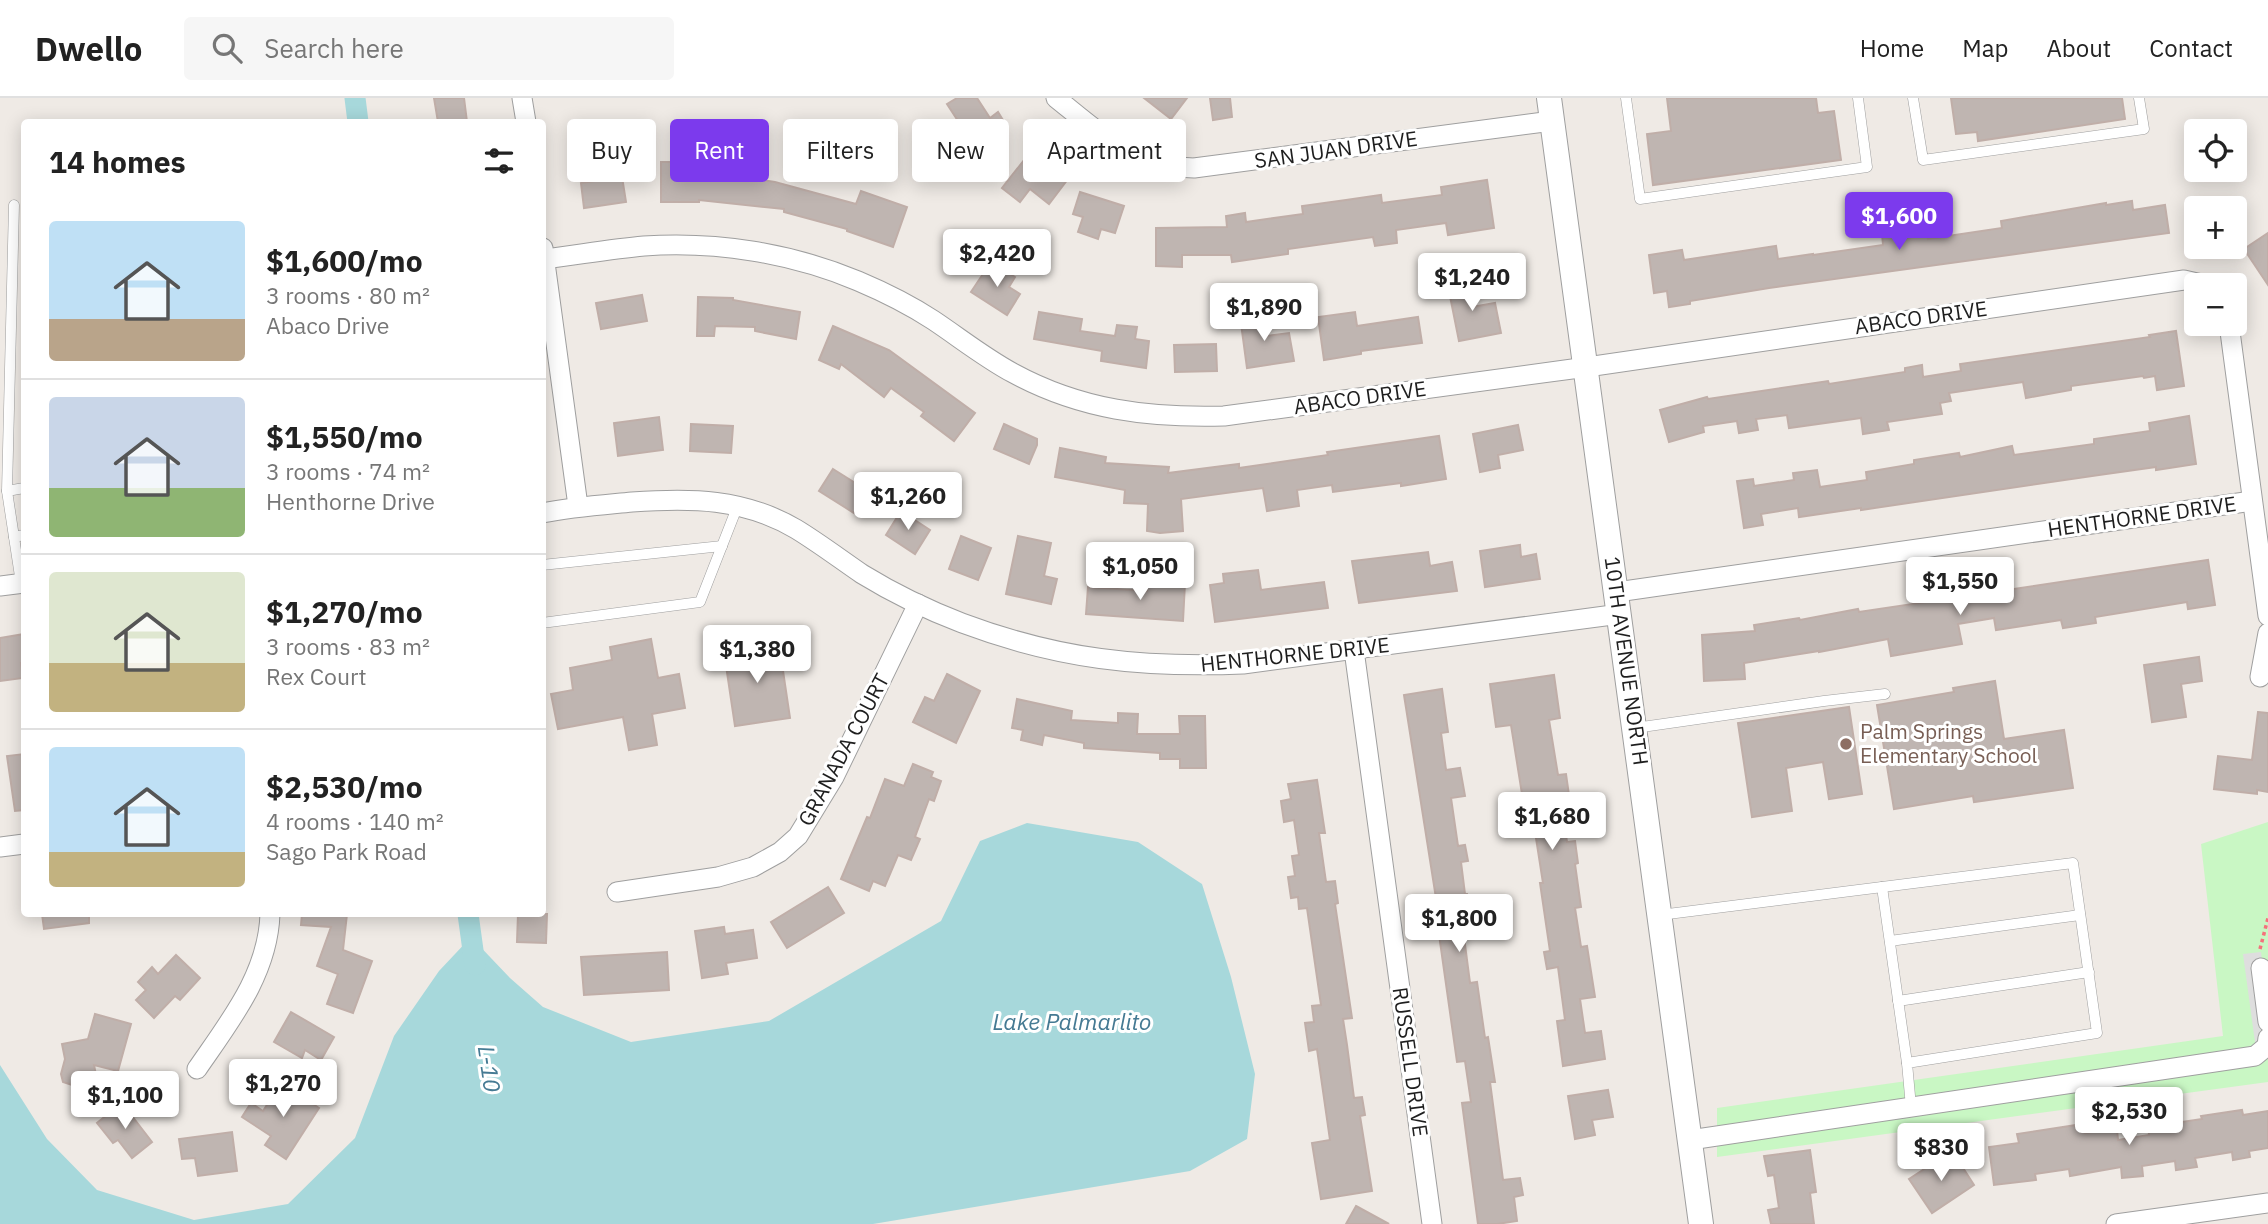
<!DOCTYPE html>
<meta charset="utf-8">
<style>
body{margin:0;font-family:"IBM Plex Sans",sans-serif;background:#f6f6f6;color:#222;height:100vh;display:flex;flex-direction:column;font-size:26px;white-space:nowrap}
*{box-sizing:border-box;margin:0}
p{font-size:23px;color:#767676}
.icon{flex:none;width:38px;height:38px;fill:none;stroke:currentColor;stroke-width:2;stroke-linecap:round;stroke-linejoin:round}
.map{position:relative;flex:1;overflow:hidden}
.sheet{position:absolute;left:21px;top:21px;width:525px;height:798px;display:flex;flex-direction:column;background:#fff;border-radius:7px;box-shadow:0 4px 18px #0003}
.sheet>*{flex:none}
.top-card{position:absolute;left:567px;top:21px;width:665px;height:63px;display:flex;gap:14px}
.buttons{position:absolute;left:2184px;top:21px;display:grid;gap:14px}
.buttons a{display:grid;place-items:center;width:63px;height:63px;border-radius:7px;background:#fff;box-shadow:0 4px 18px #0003;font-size:35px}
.price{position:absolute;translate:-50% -60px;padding:0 16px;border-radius:7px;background:#fff;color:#222;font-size:23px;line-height:46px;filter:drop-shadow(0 2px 4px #0008)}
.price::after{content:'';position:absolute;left:50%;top:42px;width:21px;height:16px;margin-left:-10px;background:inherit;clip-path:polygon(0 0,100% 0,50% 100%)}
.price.current{background:#7c3aed;color:#fff}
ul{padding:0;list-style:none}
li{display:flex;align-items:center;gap:21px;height:175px;padding:0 28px}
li+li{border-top:2px solid #e0e0e0}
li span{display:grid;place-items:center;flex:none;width:196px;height:140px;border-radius:7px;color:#555}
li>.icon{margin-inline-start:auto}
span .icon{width:84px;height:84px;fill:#fffc;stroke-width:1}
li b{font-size:30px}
h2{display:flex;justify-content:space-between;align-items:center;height:84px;padding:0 28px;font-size:30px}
.pill{padding:0 24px;border-radius:7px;background:#fff;box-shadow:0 4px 18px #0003;font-size:24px;line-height:63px}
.pill.current{background:#7c3aed;color:#fff}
header{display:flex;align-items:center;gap:42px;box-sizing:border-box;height:98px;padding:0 35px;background:#fff;border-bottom:2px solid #e0e0e0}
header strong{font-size:33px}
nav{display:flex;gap:38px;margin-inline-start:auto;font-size:24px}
.search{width:490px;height:63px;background:#f6f6f6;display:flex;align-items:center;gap:18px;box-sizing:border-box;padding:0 24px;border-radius:7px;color:#767676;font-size:26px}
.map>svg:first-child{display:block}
.park{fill:#c9f7c4}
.parking{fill:#dedede}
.water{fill:#a7d8db}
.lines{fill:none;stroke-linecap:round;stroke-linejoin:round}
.canal{stroke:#a7d8db;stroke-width:21}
.building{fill:#bfb5b1;stroke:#c0aea8;stroke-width:2}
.service-casing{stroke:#9f9f9f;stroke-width:11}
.minor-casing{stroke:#9f9f9f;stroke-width:21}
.tertiary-casing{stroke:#9f9f9f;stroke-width:26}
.path{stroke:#f4717b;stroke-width:3.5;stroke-dasharray:3.5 3.5;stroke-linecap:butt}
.service{stroke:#fff;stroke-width:10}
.minor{stroke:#fff;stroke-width:19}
.tertiary{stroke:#fff;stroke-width:24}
.education-dot{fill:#8d6e63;stroke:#fff;stroke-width:2.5}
.labels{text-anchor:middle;stroke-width:6;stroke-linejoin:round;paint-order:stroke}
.street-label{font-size:21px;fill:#1e1e1e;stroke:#fff}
.education-label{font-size:21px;fill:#785e54;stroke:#fff;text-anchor:start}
.water-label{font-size:23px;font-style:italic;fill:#457a93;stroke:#fff}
</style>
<header>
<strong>Dwello</strong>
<div class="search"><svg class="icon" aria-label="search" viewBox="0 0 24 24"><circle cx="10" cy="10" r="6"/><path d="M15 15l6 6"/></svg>Search here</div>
<nav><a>Home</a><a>Map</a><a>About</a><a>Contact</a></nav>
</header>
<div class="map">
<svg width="2268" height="1126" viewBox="0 0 2268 1126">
<rect width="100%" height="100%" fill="#efeae5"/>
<path class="park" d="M2268,724V984L1717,1059V1010L2223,938L2201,746Z"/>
<path class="parking" d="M2261,854L2262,862H2268V957L2257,959L2243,856Z"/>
<path class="water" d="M1027,725L1138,744L1202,786L1231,879L1255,976L1247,1041L1190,1073L873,1126H0V967L47,1041L97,1092L194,1122L288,1106L355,1040L394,938L439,873L471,839L510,880L543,909L631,944L769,923L941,823L980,743Z"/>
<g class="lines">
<g class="canal">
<path d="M355,0L358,24"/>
<path d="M468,816L475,867"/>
</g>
</g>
<g class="building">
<path d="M434,0H464L467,24H438Z"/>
<path d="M957,0H977L990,20L998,14L1006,27L965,54L951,32L960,26L947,6Z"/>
<path d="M1144,0H1187L1171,21Z"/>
<path d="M1210,0H1230L1232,19L1213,22Z"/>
<path d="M1667,0H1816L1818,15L1834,13L1841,62L1653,87L1647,36L1671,33Z"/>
<path d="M1951,0H2122L2125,21L1978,43L1977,34L1956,36Z"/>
<path d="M677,32H699V52L757,59L755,81L775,84L856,106L861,93L907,109L893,149L847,133V131L784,114V111L699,102V104H661V64H677Z"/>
<path d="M1032,52L1068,81L1049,106L1030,91L1020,104L1002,90Z"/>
<path d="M622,79L626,104L584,110L581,85Z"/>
<path d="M1487,82L1494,130L1448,137L1446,125L1396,132L1397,145L1375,148L1373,139L1288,151V156L1232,164L1231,157H1182V169L1156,168V130L1227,129L1226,118L1245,115L1246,124L1303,116L1302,108L1346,102L1381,97L1382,105L1442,97L1441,89Z"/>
<path d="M1080,94L1124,108L1115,135L1101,131L1098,141L1078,134L1083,119L1073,116Z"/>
<path d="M2132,103L2133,112L2165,107L2169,135L1769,190L1690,203V206L1669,209L1667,193L1654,195L1649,157L1682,152L1684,162L1776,148L1778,161L1813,156V157L1883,147L1882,136L1927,129L1928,141L2002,130L2001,123L2106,105V107Z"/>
<path d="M2268,135V187L2244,151Z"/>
<path d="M991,164L1015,179L1009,189L1020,196L1007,217L971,194Z"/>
<path d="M1467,180L1472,209L1495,205L1501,235L1459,243L1447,183Z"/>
<path d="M642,197L647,223L601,231L596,205Z"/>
<path d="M698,199L733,200V202L800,214L796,241L755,233V229L715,228L714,238H697Z"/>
<path d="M1039,214L1082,221L1080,233L1115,238L1117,227L1137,229L1135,241L1149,243L1146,270L1101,263L1102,253L1034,241Z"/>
<path d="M1355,214L1357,228L1418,219L1422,245L1361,253V256L1324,262L1318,219Z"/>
<path d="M1263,215L1266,238L1289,235L1294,263L1247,270L1240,218Z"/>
<path d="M833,228L889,252L975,315L954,343L921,318L924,314L891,290L884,299L841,266L839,271L819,262Z"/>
<path d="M2176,233L2184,288L2157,292L2155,278L2144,280L2143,278L2071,288V292L2026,300L2023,284L1949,295L1951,303L1940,305L1942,316L1887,324L1889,332L1863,336L1861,320L1789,330L1787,317L1756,321L1758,332L1739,335L1737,323L1703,328L1704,334L1669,344L1660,312L1707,299L1708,301L1828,283L1829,286L1905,274V270L1922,267L1923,279L1961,273L1960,266L2150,239L2149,237Z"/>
<path d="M1216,246L1217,273L1175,274L1174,247Z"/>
<path d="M2189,318L2196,366L2156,372V369L2099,377L1861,412V410L1799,419L1798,410L1761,416L1763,427L1744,430L1737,383L1753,381L1754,388L1794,382L1793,375L1817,372L1820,389L1867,382L1866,374L1914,366V362L1959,355L1960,359L2012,348L2014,357L2094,346V341L2150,333L2149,325Z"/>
<path d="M659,319L663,352L618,358L614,325Z"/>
<path d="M691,326L733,328L731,355L690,353Z"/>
<path d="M1004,326L1037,341V347L1029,366L994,351Z"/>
<path d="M1518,327L1523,352L1498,357L1500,370L1480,374L1473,336Z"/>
<path d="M1439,338L1446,381L1401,388V385L1333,394L1332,387L1297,392L1299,408L1267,413L1263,390L1181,401L1183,433L1160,435L1147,433L1148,406L1124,405L1125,392L1055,379L1060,350L1106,359L1105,365L1169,369L1168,375L1239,366V370L1328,357L1327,354Z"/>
<path d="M833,371L868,393L854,415L819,393Z"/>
<path d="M901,413L930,432L915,456L886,437Z"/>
<path d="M961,438L991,450L978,482L949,471Z"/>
<path d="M1018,438L1051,445L1044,478L1057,481L1051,506L1006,496Z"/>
<path d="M1520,447L1521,459L1536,456L1540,481L1485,489L1480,453Z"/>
<path d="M1428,454L1430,468L1452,464L1457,493L1359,505L1352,463Z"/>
<path d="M2208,462L2215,507L2188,511L2187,504L2095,519L2096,525L2063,530L2061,522L1996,532L1994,520L1958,526L1962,546L1891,558L1888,541L1819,554V553L1744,565L1745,581L1704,583L1702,537L1755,533L1754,527L1799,520L1800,522L1858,511L1859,514Z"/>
<path d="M1258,472L1261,492L1324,484L1328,510L1215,524L1210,487L1224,485L1223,476Z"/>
<path d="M1147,482L1185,485L1183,523L1086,516L1088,489L1147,493Z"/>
<path d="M24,536V565H21L23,580L0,583V540Z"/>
<path d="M651,541L658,580L679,576L685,610L652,616L657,647L629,652L623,619L558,631L551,596L573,592L570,570L612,562L610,549Z"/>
<path d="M779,546L790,620L735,628L724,554Z"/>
<path d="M2199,559L2202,583L2181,586L2186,619L2152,624L2144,567Z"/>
<path d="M947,576L980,593L956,645L913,624L925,599L934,603Z"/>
<path d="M1554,577L1560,620L1549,622L1558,677L1566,676L1569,697L1560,698L1567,744L1575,743L1578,765L1575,766L1581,809L1575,810L1581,849L1587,848L1595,899L1580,901L1585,935L1601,933L1605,961L1563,968L1557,923L1565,922L1558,869L1547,871L1544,854L1550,853L1540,785H1543L1529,695L1522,696L1511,627L1496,629L1490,586Z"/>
<path d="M1995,583L2004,641L2064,632L2073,690L1974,704L1973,698L1894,711L1877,607L1954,594L1953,590Z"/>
<path d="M1442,591L1448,634L1441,635L1446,672L1460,670L1465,698L1451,700L1458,748L1465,747L1468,763L1461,764L1465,796H1467L1469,810L1478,808L1480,823L1470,824L1472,838L1464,839L1470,885L1477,884L1485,940L1488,939L1495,984H1490L1503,1082L1520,1080L1523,1097L1514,1099L1517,1123L1497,1126H1478L1462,1005L1471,1004L1465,963L1457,964L1434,801L1436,800L1404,597Z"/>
<path d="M1017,601L1072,613L1071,622L1118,625V615L1138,616L1137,636H1180L1179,618H1205L1206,670H1180V661H1160V655L1084,650V645L1044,637L1042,647L1021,642L1023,632L1012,630Z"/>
<path d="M1849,609L1862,696L1829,701L1823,664L1786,670L1792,713L1752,719L1738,625Z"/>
<path d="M2258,614L2268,615V694L2257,692V696L2214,691L2218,658L2252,662Z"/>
<path d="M24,656V712L15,713L7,658Z"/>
<path d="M913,666L933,674L931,679L941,683L934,703L929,701L915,739L920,741L911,762L898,757L885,788L873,783L869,793L841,781L867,719L870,720L885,681L904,688Z"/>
<path d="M1317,682L1325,735H1319L1326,784L1335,783L1338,805L1335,806L1352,920L1343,921L1347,947L1354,1000L1362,999L1365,1017L1360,1018L1372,1093L1321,1101L1312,1045L1330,1042L1317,951L1309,953L1305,925L1314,924L1312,908L1321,907L1307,810L1299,811L1298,799L1291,800L1288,779L1295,778L1292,758L1299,757L1294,722L1284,724L1281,703L1291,701L1288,686Z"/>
<path d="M828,789L844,815L787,850L771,824Z"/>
<path d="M42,816H89V825L44,831Z"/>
<path d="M302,816H347L343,852L372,863L353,915L327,906L338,876L317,868L331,829L301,827Z"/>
<path d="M518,816H547L546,845L517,844Z"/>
<path d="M724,829L725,836L753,832L757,860L726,865L728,876L702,880L695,833Z"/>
<path d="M667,854L669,892L584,897L581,859Z"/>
<path d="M176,857L200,880L180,902L175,898L154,920L136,902L146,892L138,884L152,869L158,876Z"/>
<path d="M291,914L334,939L321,962L305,952L302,960L274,944Z"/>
<path d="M95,916L131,926L118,973L94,967L97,982L72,987L63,984L61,976L65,961L62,946L88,941Z"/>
<path d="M281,985L319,1010L286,1061L265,1047L271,1038L242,1019L251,1005L263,1013Z"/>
<path d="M1608,992L1613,1019L1592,1022L1595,1037L1575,1041L1568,998Z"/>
<path d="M122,1005L152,1044L132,1060L118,1042L113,1045L97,1025Z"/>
<path d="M2242,1012L2243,1017L2268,1013V1050L2249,1053L2250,1059L2233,1062L2232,1054L2195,1060L2197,1069L2176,1072L2175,1063L2142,1068L2143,1078L2122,1080L2121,1069L2070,1078L2069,1071L2035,1076L2036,1082L1994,1087L1989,1049L2019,1045L2017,1036L2083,1026L2085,1035L2117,1031L2118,1042L2149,1037L2148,1029L2202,1021L2201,1018Z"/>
<path d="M232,1034L237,1073L198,1078L195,1060L182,1061L179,1041Z"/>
<path d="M1810,1052L1816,1094L1810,1095L1814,1126H1771L1768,1112L1779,1110L1774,1077L1768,1078L1764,1058Z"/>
<path d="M1943,1059L1948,1068L1958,1062L1974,1087L1932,1115L1909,1081Z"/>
<path d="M1356,1108L1389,1126H1346Z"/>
</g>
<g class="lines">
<g class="service-casing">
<g id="service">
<path d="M1626,0L1640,101L1867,69L1858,0"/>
<path d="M1913,0L1923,62L2144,31L2139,0"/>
<path d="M14,107L7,393L21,485"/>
<path d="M7,393L24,390"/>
<path d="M14,439L24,437"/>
<path d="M542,467L722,448"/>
<path d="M542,525L700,504L738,407"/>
<path d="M1635,630L1824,603L1885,596"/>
<path d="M1882,789L1907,965"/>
<path d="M1660,817L2073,765L2097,935L1907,965L1911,1009"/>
<path d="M1890,843L2080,817"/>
<path d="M1898,903L2089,874"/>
</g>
</g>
<g class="minor-casing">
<g id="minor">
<path d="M522,0L526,24"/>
<path d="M1056,0C1101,36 1134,68 1194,70L1552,23"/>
<path d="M543,150L578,408"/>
<path d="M544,161C577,157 611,151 644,148C716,143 791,155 858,183C884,194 910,207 933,222C960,240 985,260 1013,275C1081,312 1149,320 1224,318L1587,269L2184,182L2206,187"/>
<path d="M2229,226L2268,518"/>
<path d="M542,415C572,409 601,407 632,404C691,400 743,400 796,431C819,445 840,461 862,476C893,495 928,512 962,525C1058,561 1141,570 1243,566L1620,516"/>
<path d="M0,488L24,485"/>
<path d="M1617,494L2252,403"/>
<path d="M1354,552L1432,1126"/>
<path d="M2260,579L2268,535"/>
<path d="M0,749L24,746"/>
<path d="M617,794L718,779L753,769L780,754L798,738L834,679L918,506"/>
<path d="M2261,870L2268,924"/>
<path d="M197,971C230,923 268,876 270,816"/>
<path d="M1690,1042L2255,958L2267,948L2268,940"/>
<path d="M2116,1126L2268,1105"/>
</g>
</g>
<g class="tertiary-casing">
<path id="tertiary" d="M1549,0L1701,1126"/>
</g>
<path class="path" d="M2260,851L2268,820"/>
<use href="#service" class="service"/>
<use href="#minor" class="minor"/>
<use href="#tertiary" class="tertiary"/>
</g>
<circle class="education-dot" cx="1846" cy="646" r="7"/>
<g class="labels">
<g class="street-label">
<text transform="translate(1336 52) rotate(-8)" y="7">SAN JUAN DRIVE</text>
<text transform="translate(1921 220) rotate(-8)" y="7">ABACO DRIVE</text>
<text transform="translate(1360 300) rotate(-8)" y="7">ABACO DRIVE</text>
<text transform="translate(2142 419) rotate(-8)" y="7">HENTHORNE DRIVE</text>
<text transform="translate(1295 557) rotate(-6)" y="7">HENTHORNE DRIVE</text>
<text transform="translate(1626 563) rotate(82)" y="7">10TH AVENUE NORTH</text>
<text transform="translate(844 652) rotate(-62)" y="7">GRANADA COURT</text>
<text transform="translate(1410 964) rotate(82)" y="7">RUSSELL DRIVE</text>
</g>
<g class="education-label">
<text x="1860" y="641">Palm Springs<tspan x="1860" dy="24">Elementary School</tspan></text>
</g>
<g class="water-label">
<text x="1072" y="932">Lake Palmarlito</text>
<text transform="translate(489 971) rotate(82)" y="8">L-10</text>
</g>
</g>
</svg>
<div class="buttons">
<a><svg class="icon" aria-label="locate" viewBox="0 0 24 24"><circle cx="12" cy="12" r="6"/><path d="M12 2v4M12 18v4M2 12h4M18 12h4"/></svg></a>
<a>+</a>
<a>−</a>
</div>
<b class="price current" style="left:1899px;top:154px">$1,600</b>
<b class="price" style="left:997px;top:191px">$2,420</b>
<b class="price" style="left:1472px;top:215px">$1,240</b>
<b class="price" style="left:1264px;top:245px">$1,890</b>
<b class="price" style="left:908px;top:434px">$1,260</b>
<b class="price" style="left:1140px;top:504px">$1,050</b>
<b class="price" style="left:1960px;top:519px">$1,550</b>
<b class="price" style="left:757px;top:587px">$1,380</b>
<b class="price" style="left:1552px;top:754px">$1,680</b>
<b class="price" style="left:1459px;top:856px">$1,800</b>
<b class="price" style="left:283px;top:1021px">$1,270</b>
<b class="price" style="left:125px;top:1033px">$1,100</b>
<b class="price" style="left:2129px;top:1049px">$2,530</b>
<b class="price" style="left:1941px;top:1085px">$830</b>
<div class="top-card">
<a class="pill">Buy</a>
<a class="pill current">Rent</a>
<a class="pill">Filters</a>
<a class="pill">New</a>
<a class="pill">Apartment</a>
</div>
<section class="sheet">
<h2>14 homes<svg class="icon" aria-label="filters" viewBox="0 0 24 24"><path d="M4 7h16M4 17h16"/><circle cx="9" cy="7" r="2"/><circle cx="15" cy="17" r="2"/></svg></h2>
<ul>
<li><span style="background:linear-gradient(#bfe0f5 70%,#b9a48a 0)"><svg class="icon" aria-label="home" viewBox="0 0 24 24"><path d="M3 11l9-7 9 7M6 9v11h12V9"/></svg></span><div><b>$1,600/mo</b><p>3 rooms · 80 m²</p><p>Abaco Drive</p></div></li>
<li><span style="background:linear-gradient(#c9d6e8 65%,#8fb573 0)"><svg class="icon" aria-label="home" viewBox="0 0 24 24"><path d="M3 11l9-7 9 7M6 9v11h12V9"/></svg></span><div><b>$1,550/mo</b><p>3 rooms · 74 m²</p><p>Henthorne Drive</p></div></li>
<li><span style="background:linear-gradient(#dfe7d0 65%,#c2b280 0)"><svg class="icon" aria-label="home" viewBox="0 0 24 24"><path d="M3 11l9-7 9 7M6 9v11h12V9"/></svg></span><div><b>$1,270/mo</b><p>3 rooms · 83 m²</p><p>Rex Court</p></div></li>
<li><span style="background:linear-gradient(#bfe0f5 75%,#c2b280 0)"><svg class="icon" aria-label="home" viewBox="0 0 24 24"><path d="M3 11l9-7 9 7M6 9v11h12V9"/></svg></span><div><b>$2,530/mo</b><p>4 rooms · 140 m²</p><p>Sago Park Road</p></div></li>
</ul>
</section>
</div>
